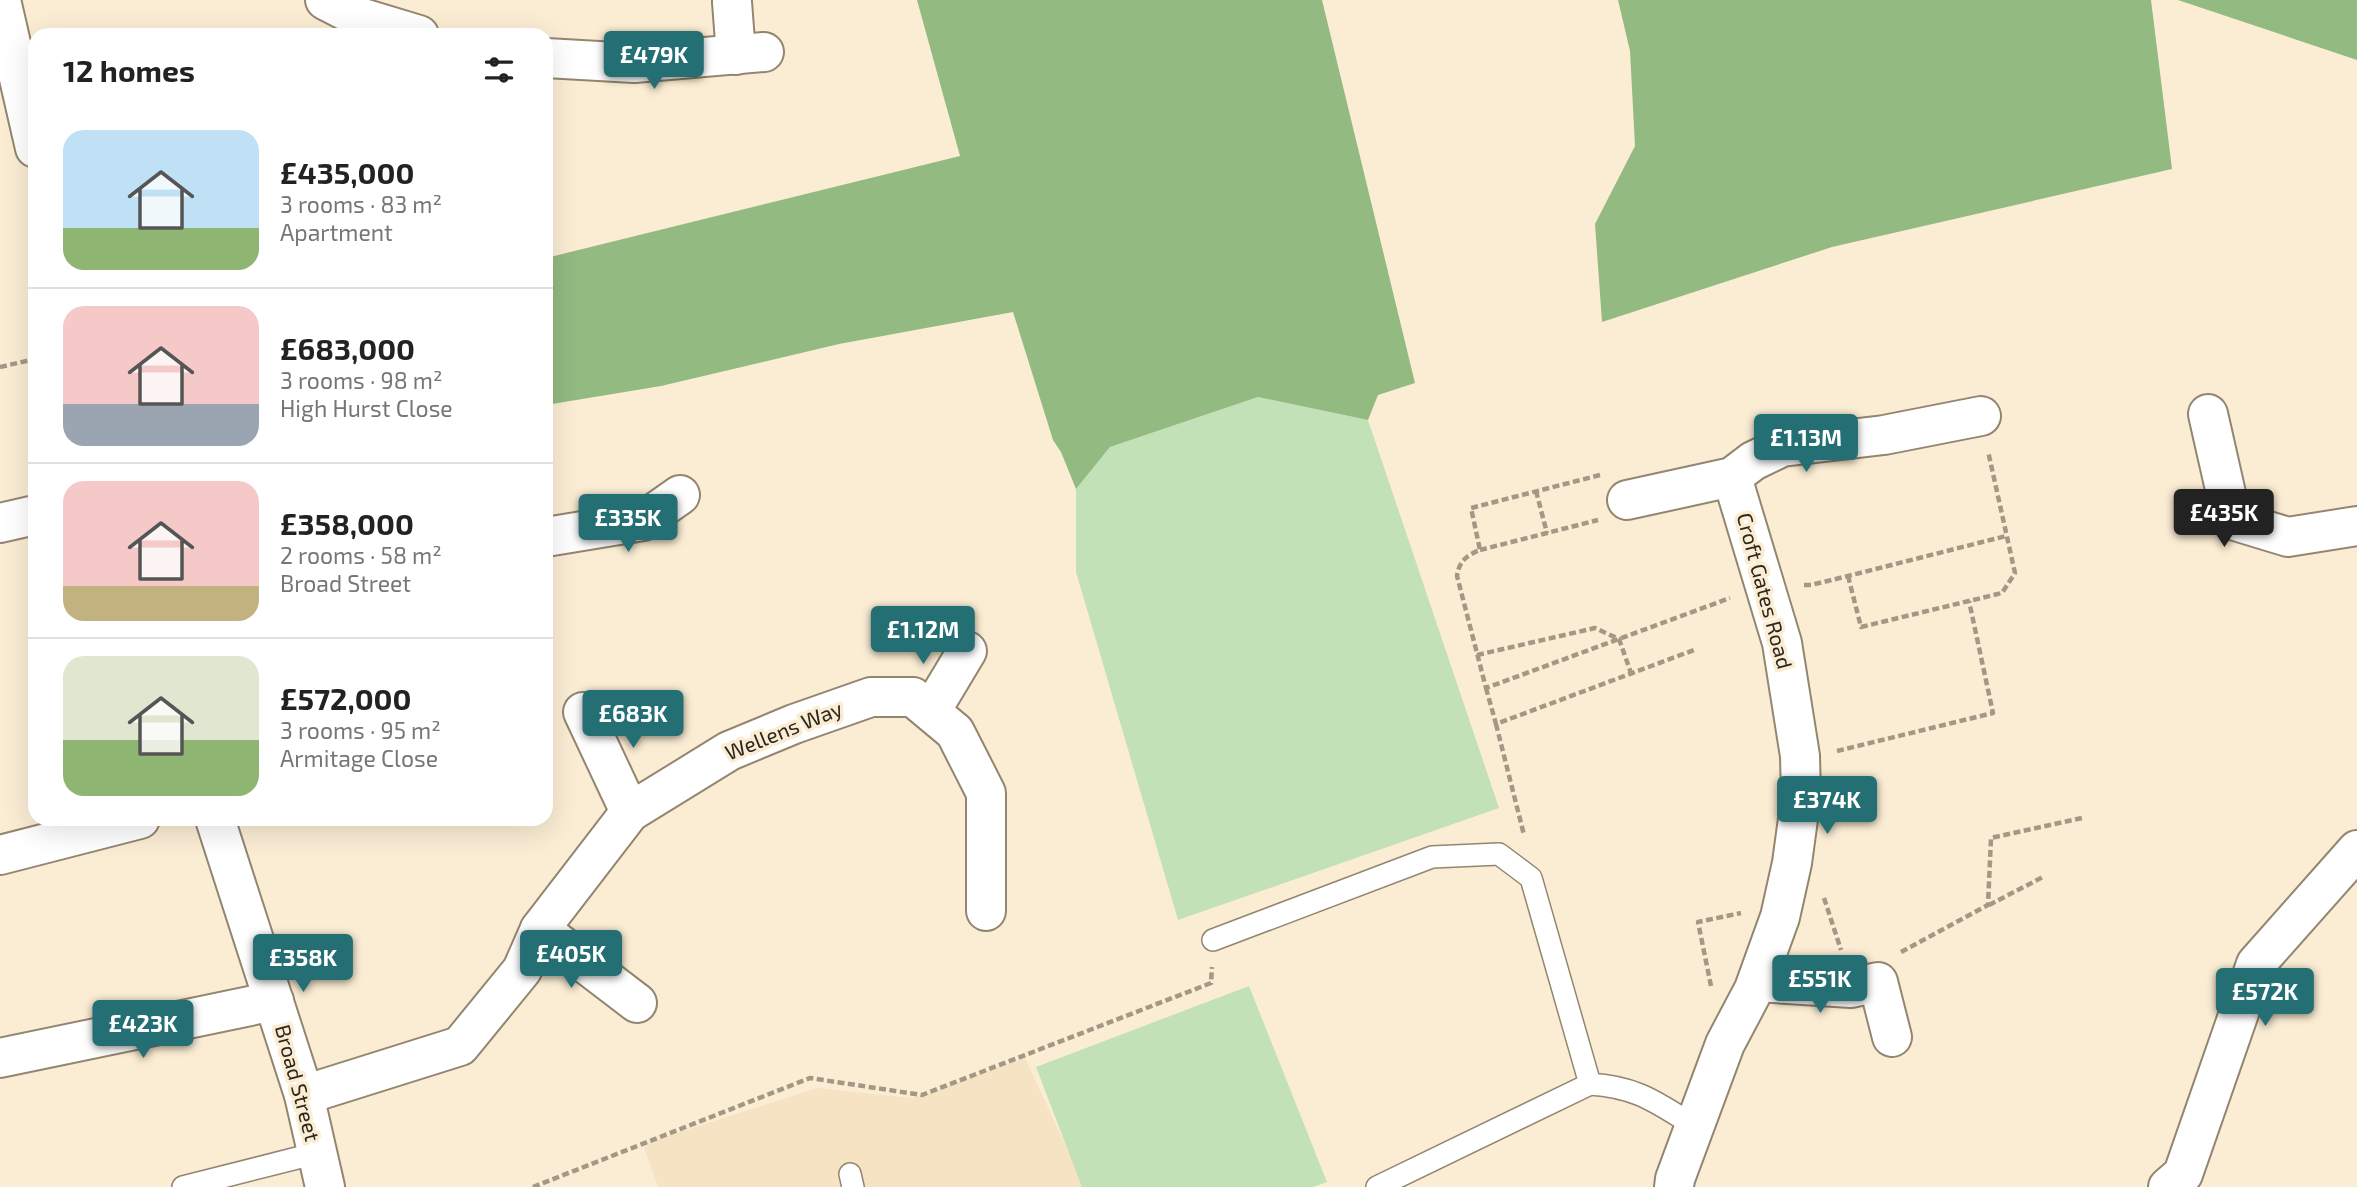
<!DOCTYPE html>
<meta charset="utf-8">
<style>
body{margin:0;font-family:"Exo 2",sans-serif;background:#f2f2f2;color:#222;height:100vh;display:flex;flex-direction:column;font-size:26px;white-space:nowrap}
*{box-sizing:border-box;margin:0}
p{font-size:23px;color:#767676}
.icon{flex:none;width:38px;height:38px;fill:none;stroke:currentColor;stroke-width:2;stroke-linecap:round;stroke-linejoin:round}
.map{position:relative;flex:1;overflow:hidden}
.side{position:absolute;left:28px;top:28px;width:525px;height:798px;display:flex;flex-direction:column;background:#fff;border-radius:21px;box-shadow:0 7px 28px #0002}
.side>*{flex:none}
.price{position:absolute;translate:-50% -60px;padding:0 16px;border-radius:7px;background:#246f74;color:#fff;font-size:23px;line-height:46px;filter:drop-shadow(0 2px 4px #0008)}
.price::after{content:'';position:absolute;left:50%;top:42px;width:21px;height:16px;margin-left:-10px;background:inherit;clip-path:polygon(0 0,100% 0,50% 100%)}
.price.active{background:#222;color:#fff}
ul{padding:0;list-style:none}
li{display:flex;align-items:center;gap:21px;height:175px;padding:0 35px}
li+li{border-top:2px solid #e0e0e0}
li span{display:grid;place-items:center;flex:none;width:196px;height:140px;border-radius:21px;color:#555}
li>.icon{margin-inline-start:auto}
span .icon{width:84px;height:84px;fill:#fffc;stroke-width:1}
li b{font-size:30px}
h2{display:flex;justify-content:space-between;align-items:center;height:84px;padding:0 35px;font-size:30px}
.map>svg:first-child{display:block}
.built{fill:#f5e3c3}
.green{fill:#c3e1b7}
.forest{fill:#92ba81}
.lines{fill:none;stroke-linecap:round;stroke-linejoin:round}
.service-casing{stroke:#938670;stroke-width:24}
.minor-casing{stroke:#938670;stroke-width:42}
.path{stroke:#a29885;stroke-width:4.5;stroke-dasharray:7 3.5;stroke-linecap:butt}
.service{stroke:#fff;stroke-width:21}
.minor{stroke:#fff;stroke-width:38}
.labels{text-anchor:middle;stroke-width:7;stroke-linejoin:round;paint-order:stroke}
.street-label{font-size:21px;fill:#2c261d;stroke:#fbedd4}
</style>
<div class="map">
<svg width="2357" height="1187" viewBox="0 0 2357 1187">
<rect width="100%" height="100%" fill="#fbedd4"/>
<path class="built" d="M1025,1058L1085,1187H658L643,1144L817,1088L912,1098Z"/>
<g class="green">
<path d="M1258,397L1368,420L1499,808L1178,920L1076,572V489L1110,447Z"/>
<path d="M1249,986L1327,1182L1313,1187H1082L1036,1067Z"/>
</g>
<g class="forest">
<path d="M917,0H1322L1415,383L1378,395L1368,420L1258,397L1110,447L1076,489L1061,452L1053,440L1013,312L839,344L661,386L546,405V258L960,156Z"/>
<path d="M1618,0H2151L2172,169L1832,247L1602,322L1595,224L1635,146L1630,51Z"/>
<path d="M2178,0H2357V60Z"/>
</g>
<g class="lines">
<g class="service-casing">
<g id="service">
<path d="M1213,940L1432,857L1499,854L1531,878L1590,1084C1638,1087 1657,1103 1696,1127"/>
<path d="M850,1174L853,1187"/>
<path d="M183,1187L317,1153"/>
<path d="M1377,1187L1590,1084"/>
</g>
</g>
<g class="minor-casing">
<g id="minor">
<path d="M1,0L35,148"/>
<path d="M325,0L356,16L419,35"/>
<path d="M732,2L736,55"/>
<path d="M546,58L634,63L764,52"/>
<path d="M2208,414L2232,520L2288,537L2357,526"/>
<path d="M1627,500L1732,477L1753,461L1782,447L1884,435L1981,416"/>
<path d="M0,523L35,515"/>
<path d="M546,537L643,521L680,495"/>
<path d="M931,711L967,651"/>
<path d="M583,712L630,812"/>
<path d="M215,819L304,1095L325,1187"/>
<path d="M0,855L140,819"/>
<path d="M540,929L637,1003"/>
<path d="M1757,982L1851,988L1878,982L1892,1037"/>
<path d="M0,1058L274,1001"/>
<path d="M304,1095L460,1046L522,970L540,929L630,812L729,751L794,724L871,697H913L955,732L986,793V911"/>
<path d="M1674,1187L1675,1179L1725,1044L1754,989L1780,917L1792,863L1801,797L1800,756L1782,643L1732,477"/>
<path d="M2168,1187L2183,1174L2256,964L2357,850"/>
</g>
</g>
<g class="path">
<path d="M0,367L35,359"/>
<path d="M1600,475L1471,508L1480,550C1467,555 1459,561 1457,576L1486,688L1730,598"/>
<path d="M1536,491L1547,533"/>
<path d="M1480,550L1598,520"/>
<path d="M1848,576L1861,627L2002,593L2015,573L1988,451"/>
<path d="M1804,585H1811L1848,576L2006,536"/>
<path d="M1477,655L1595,628L1619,639L1631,673"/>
<path d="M1486,688L1496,724L1694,650"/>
<path d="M1496,724L1524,835"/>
<path d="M1837,751L1993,713L1969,601"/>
<path d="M1824,898L1841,950"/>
<path d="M1989,905L2043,877"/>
<path d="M1901,952L1988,905L1991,838L2082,818"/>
<path d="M1711,986L1698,922L1741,913"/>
<path d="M533,1187L810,1078L922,1095L1211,983L1212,967"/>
</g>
<use href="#service" class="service"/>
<use href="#minor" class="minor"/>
</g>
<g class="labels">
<g class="street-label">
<text transform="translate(1764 591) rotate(75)" y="7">Croft Gates Road</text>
<text transform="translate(784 731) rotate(-22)" y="7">Wellens Way</text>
<text transform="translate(297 1083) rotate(75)" y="7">Broad Street</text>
</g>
</g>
</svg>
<b class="price" style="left:654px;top:91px">£479K</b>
<b class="price" style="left:1806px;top:474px">£1.13M</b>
<b class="price active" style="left:2224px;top:549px">£435K</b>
<b class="price" style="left:628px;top:554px">£335K</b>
<b class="price" style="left:923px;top:666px">£1.12M</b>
<b class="price" style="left:633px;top:750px">£683K</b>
<b class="price" style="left:1827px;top:836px">£374K</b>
<b class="price" style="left:571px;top:990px">£405K</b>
<b class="price" style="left:303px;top:994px">£358K</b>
<b class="price" style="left:1820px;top:1015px">£551K</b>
<b class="price" style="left:2265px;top:1028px">£572K</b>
<b class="price" style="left:143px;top:1060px">£423K</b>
<section class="side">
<h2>12 homes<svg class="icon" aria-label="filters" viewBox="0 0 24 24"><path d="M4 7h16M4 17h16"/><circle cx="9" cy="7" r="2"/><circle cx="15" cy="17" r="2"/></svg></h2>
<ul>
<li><span style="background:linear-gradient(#bfe0f5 70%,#8fb573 0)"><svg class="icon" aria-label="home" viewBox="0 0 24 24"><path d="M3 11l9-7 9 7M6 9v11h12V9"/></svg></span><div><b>£435,000</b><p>3 rooms · 83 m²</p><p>Apartment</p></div></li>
<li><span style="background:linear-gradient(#f6c9c9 70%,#9aa5b1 0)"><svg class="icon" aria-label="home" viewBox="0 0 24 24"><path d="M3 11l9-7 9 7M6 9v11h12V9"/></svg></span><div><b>£683,000</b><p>3 rooms · 98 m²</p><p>High Hurst Close</p></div></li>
<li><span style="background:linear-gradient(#f6c9c9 75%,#c2b280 0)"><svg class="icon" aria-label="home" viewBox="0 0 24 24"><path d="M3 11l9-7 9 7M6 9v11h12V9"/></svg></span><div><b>£358,000</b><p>2 rooms · 58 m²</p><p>Broad Street</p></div></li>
<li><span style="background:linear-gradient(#dfe7d0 60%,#8fb573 0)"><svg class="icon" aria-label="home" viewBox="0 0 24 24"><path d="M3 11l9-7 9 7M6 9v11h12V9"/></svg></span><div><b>£572,000</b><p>3 rooms · 95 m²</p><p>Armitage Close</p></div></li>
</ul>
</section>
</div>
